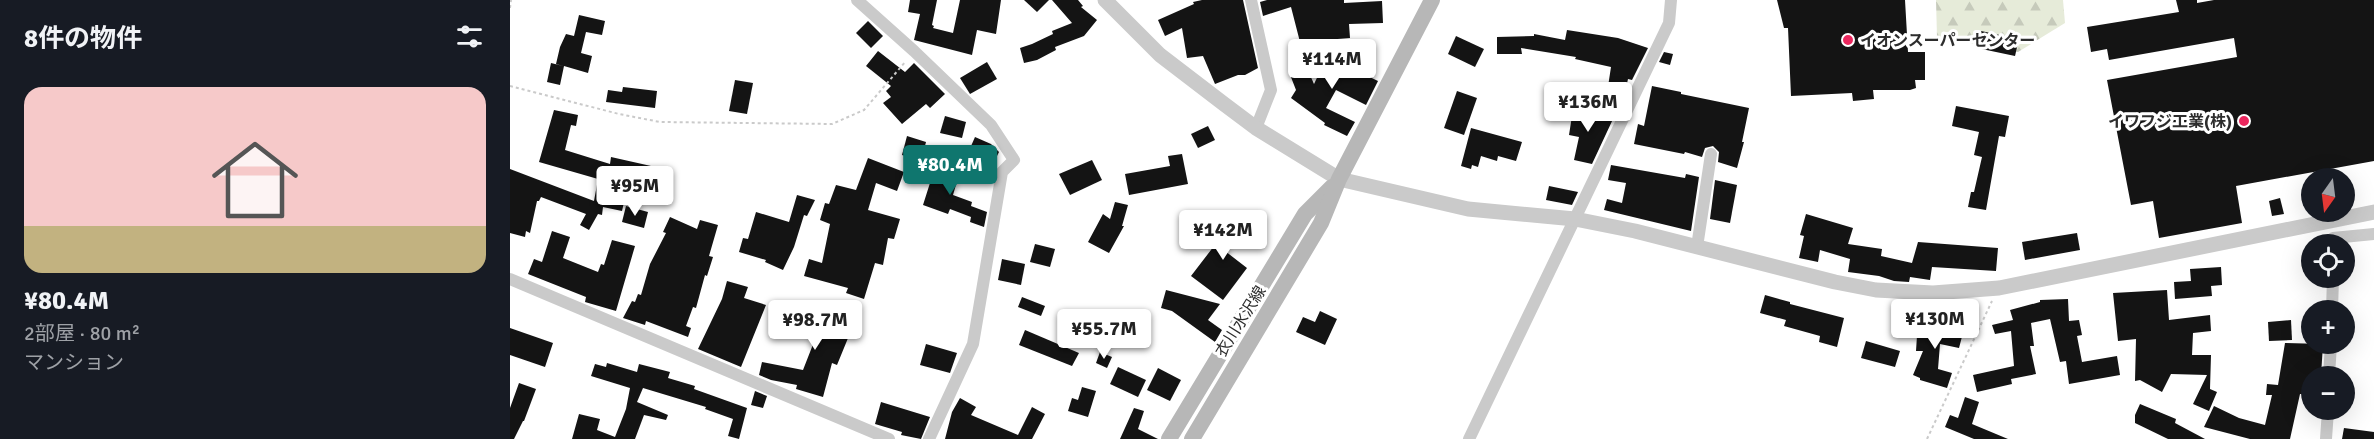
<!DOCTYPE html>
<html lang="ja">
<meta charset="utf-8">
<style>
body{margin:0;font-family:Signika,"Noto Sans JP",sans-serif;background:#20242c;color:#f1f3f6;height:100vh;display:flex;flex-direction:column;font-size:22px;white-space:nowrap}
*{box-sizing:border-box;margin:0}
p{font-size:20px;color:#9ea1a6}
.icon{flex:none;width:33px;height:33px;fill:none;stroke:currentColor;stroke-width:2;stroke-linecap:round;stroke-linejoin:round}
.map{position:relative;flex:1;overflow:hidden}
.details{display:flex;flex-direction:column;background:#171b24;width:510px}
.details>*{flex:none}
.needle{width:39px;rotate:194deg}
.tools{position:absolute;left:1791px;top:168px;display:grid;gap:12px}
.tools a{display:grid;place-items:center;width:54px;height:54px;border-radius:50%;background:#171b24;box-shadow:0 6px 24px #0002;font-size:30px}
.price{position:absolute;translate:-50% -51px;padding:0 14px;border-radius:6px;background:#fff;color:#222;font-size:20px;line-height:39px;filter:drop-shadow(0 2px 3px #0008)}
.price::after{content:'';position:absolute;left:50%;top:36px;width:18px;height:14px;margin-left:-9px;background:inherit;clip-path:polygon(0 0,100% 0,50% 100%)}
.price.on{background:#0f766e;color:#fff}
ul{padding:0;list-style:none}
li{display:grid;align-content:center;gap:12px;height:318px;padding:0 24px}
li span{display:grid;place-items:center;height:186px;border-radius:18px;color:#555}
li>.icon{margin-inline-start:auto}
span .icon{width:108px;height:108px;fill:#fffc;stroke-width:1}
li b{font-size:26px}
h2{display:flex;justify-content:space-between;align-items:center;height:72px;padding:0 24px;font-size:26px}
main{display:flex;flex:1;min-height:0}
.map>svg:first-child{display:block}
.forest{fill:url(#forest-firs)}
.building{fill:#141414}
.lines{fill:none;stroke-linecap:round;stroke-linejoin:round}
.path{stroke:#cacaca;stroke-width:2;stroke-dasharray:3 3;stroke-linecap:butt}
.minor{stroke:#cacaca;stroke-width:12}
.tertiary{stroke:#cacaca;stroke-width:15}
.secondary{stroke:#b7b7b7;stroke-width:16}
.poi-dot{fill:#eb275e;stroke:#fff;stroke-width:2}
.labels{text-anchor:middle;stroke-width:6;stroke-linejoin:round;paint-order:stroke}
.poi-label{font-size:16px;font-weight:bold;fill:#2d2d2d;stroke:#fff;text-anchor:start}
.street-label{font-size:16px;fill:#2d2d2d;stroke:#fff}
</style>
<main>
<section class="details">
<h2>8件の物件<svg class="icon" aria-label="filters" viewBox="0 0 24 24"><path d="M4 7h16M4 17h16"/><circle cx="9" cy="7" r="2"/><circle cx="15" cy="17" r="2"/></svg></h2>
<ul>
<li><span style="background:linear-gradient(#f6c9c9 75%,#c2b280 0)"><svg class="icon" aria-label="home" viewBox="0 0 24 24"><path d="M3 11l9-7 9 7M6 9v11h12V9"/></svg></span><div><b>¥80.4M</b><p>2部屋 · 80 m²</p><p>マンション</p></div></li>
</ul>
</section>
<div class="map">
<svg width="1864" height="439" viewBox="0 0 1864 439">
<defs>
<pattern id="forest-firs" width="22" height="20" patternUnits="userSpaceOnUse" patternTransform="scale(1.5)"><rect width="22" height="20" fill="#e6ebd9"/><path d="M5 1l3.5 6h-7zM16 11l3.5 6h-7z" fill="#c6cabb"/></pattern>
</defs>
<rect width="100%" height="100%" fill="#fff"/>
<path class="forest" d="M1426,0H1553L1555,23L1508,52L1427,37Z"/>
<g class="building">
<path d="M400,0H427L422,25L424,26L423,28L443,33L450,0H491L486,34L467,30L462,55L404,40L410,14L398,12Z"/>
<path d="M514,0H539L527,12Z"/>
<path d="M542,0H568L573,6L571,7L587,20L574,36L545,47L546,50L527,60L514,63L510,48L522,44L543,34L542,31L562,23Z"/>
<path d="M692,0H733L748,68L735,75H728L705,84L693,56L677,58L672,28L655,36L648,20L684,4L683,2Z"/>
<path d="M757,0H834V3L872,1L873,23L839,24L840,38L790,42L781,7L753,16L750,2Z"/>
<path d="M1267,0H1395L1398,52H1415V80H1405L1406,88L1400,90H1363L1364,99L1343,101L1342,93L1281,96L1278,28H1274Z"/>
<path d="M1666,0H1687V3L1704,0H1864V161L1726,186L1732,223L1649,238L1643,201L1621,205L1597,80L1727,57L1724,38L1599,60L1597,49L1581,52L1577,27L1669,12Z"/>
<path d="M69,15L95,21L92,35L76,32L71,53L82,56L78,73L54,66L50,85L37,82L41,63L53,66L46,64L50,47L56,34L64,36Z"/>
<path d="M358,21L373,36L361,48L346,33Z"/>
<path d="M1057,30L1108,38L1138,48L1122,80L1118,79L1114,97L1097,93L1101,67L1065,59L1066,57L1011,48L1012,54H987V37L1024,36V34L1055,40Z"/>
<path d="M1471,31L1509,39L1505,56L1467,48Z"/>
<path d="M946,36L974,49L965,67L938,54Z"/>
<path d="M840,48L849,55L839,67L868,81L856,105L826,90L816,108L845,122L837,136L814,125L815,123L781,98L786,90L779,72L796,66L804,84L817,57L828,62Z"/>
<path d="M368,51L395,72L404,63L435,94L420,108L416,104L392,124L373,103L381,97L376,91L381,86L356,66Z"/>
<path d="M1154,52L1163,54L1160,65L1149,62Z"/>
<path d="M477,62L487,79L460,94L450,78Z"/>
<path d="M225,80L243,83L237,114L219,111Z"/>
<path d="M1142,86L1171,92V94L1239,108L1232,142H1234L1227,168L1208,162L1209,152L1203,146L1195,148L1192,157L1175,152L1174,154L1124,144L1128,124L1134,126Z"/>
<path d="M113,87L147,91L145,108L96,102L98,90L112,92Z"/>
<path d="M947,91L967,98L954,135L934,128Z"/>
<path d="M1064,103L1076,105L1075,113L1103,119L1082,164L1064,160L1069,137L1059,135Z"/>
<path d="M1446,106L1499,116L1495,137L1489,136L1476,210L1458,207L1461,192H1464L1472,157L1464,155L1469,132L1442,126Z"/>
<path d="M44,110L68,115L66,126L61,125L55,150L100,164L101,157L141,166L136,189L118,185L112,211L93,207L92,215L88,214L79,230L70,225L76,214L31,197L29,201H27L20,233L16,231L15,237L0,233V169L84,201L88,179L29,162Z"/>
<path d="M435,116L456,122L452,138L430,133Z"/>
<path d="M698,126L705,140L688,148L681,134Z"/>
<path d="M961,128L1012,142L1006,161L988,156L987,161L971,156L968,167L962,165L961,169L951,166Z"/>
<path d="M397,136L416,142L411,161L392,155Z"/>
<path d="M465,137L481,144L489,152L483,164L458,153Z"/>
<path d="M672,154L678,184L619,195L615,174L660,166L658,156Z"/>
<path d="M358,158L394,172L387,191L366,183L358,210L390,219L384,239L378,238L373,265L365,263L354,299L336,293L338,288L294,276L299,259L312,263L320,224L310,220L315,203L319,204L326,185L346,190Z"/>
<path d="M582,160L592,180L560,195L549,174Z"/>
<path d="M426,164L450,171L443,195L462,202L461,206L477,212L474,227L460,222L461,217L440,209L438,214L413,205Z"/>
<path d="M1101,165L1175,178L1176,174L1189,177L1181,231L1094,210L1097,199L1112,203L1116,183L1098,180Z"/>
<path d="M1205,180L1227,185L1220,223L1200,219Z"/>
<path d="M1039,186L1068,192L1062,205L1036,200Z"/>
<path d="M287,195L305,200L297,216L294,215L284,247L273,270L255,262L256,260L229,252L233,238L238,239L246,212L279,222Z"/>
<path d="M1770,198L1774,214L1762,216L1759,201Z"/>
<path d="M605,202L618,205L612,226H614L599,253L578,242L593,214L600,219Z"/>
<path d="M116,206L138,212L134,228L112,222Z"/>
<path d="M729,214L741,227L715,251L737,268L713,300L681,276L714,233L712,230Z"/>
<path d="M1296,214L1343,228L1338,244L1372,249L1371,256L1402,263L1408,242L1488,248L1486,271L1422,267L1420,280L1400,277L1399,282L1384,281L1369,276L1338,272L1340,259L1310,250L1308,262L1289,258L1294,236L1290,235Z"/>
<path d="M160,217L187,229L190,220L208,225L199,256L203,257L197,276L195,275L186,308L183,307L176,326L181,328L178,337L136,321L135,325L113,318L122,301L125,302L128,294L131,295L140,264L156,233L153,232Z"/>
<path d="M42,231L60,237L53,258L88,272L91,264L94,265L102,240L125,246L106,311L75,302L76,297L18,274L24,259L32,262Z"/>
<path d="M1567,233L1570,250L1515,260L1512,242Z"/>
<path d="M525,244L545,249L540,267L520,262Z"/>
<path d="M492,259L515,264L511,285L488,280Z"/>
<path d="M1711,267L1712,285L1701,286L1702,296L1665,299L1664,282L1681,281L1680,269Z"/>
<path d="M217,281L238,287L234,298L256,305L231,367L188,349L212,299Z"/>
<path d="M656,290L710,304L698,320L712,330L705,342L662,311L651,308Z"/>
<path d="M1657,290L1659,320L1700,315L1701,331L1683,333L1682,355H1701L1700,389L1707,392L1699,411L1683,404L1697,375L1661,374L1652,392L1630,380L1625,381L1626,339L1608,341L1603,293Z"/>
<path d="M1255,295L1280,302V304L1334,318L1327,347L1309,342L1310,336L1274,326L1276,320L1250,313Z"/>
<path d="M512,297L535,306L531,316L508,307Z"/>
<path d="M1558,299L1559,321L1569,320L1572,335L1567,336L1572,362L1607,356L1610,375L1559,384L1556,361L1550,362L1540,319L1521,323L1524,346H1520L1526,374L1501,379L1502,384L1467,392L1463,375L1504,366L1501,331L1485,334L1482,325L1503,320L1500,310L1530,302V300Z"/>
<path d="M287,305L312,310L313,308L345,321L327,365L322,363L313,397L286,389L287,385L261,380L249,375L252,362L293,370L309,329L281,324Z"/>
<path d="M810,311L827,319L815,345L786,332L793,317L805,322Z"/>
<path d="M1408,320L1428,322L1454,329L1449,348L1430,344L1428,369L1442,373L1437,388L1410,380V378L1403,375L1413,351H1406Z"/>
<path d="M1781,320L1782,340L1759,341L1758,322Z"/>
<path d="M0,328L43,343L35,367L0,355Z"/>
<path d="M515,330L569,353L562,366L509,345Z"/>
<path d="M1356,341L1390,351L1385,367L1351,358Z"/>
<path d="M1775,343L1813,344L1811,376H1802V394H1790L1780,439H1740L1694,427L1704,406L1729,418L1755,425L1762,395H1756L1757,384L1768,385Z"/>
<path d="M416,344L447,353L440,373L410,365Z"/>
<path d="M590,352L602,357L597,368L586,363Z"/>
<path d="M97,363L127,372L129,364L160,372L158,378L185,386L184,389L237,408L229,439L218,436L223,419L195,409L196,407L133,388L127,402L158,415L156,420L134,415L125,439H62L69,414L90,419L87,430L105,437L116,409L120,388L81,376L85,364L96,367Z"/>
<path d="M608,367L636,380L628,397L600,384Z"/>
<path d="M648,368L671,380L660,401L637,390Z"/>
<path d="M9,383L26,389L14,421H13L4,439H0V408Z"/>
<path d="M572,387L586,391L578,417L558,411L562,398L568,400Z"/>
<path d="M245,391L257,396L253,408L241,405Z"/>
<path d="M1455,397L1469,402L1462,424L1498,439H1464L1435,427L1440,415L1448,418Z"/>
<path d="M450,398L466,407L461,415L508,435L522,407L535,414L522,439H435L442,412Z"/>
<path d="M371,402L420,417L411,439L391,435L392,432L365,424Z"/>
<path d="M1630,404L1666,419L1665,423L1695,439H1658L1625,423V415Z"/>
<path d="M624,408L634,411L628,429L648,439H610Z"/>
<path d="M1834,428L1864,432V439H1832Z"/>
</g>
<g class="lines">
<g class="path">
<path d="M0,8L1,0"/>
<path d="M0,86L109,114L150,122L322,124L354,110L396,61"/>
<path d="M1417,439L1482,301"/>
</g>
<g class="minor">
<path d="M347,0L404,51L481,125L504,160L492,172L463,344L419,439"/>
<path d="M741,0L761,90L746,128"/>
<path d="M1823,238L1864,234"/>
<path d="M1187,247L1201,154"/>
<path d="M0,279L379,439"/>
<path d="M1822,310L1823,278"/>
<path d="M1819,376L1821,344"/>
<path d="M959,439L1159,23L1161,0"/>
<path d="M1816,439L1818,410"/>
</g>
<path class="tertiary" d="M595,0L650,55L714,104L746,128L829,179L958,209L1065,219L1125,231L1325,282L1366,290L1423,293L1489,288L1864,212"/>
<g class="secondary">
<path d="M659,439L795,214L822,187"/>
<path d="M682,439L811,223L829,179L922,0"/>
</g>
</g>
<g class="poi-dot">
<circle cx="1338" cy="40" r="6"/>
<circle cx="1734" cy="121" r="6"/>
</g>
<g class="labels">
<g class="poi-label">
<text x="1350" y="46">イオンスーパーセンター</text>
<text x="1722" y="127" text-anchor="end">イワフジ工業(株)</text>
</g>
<g class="street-label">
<text transform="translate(730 321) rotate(-58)" y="6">衣川水沢線</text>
</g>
</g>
</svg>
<div class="tools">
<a><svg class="needle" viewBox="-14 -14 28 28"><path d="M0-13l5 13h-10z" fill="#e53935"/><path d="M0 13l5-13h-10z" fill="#9ea1a6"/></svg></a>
<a><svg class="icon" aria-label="locate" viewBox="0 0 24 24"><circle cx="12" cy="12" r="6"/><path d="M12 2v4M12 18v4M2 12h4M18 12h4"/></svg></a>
<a>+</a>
<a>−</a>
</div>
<b class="price" style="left:822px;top:90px">¥114M</b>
<b class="price" style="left:1078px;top:133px">¥136M</b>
<b class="price on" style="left:440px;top:196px">¥80.4M</b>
<b class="price" style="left:125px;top:217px">¥95M</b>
<b class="price" style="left:713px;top:261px">¥142M</b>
<b class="price" style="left:1425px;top:350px">¥130M</b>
<b class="price" style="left:305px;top:351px">¥98.7M</b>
<b class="price" style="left:594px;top:360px">¥55.7M</b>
</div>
</main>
